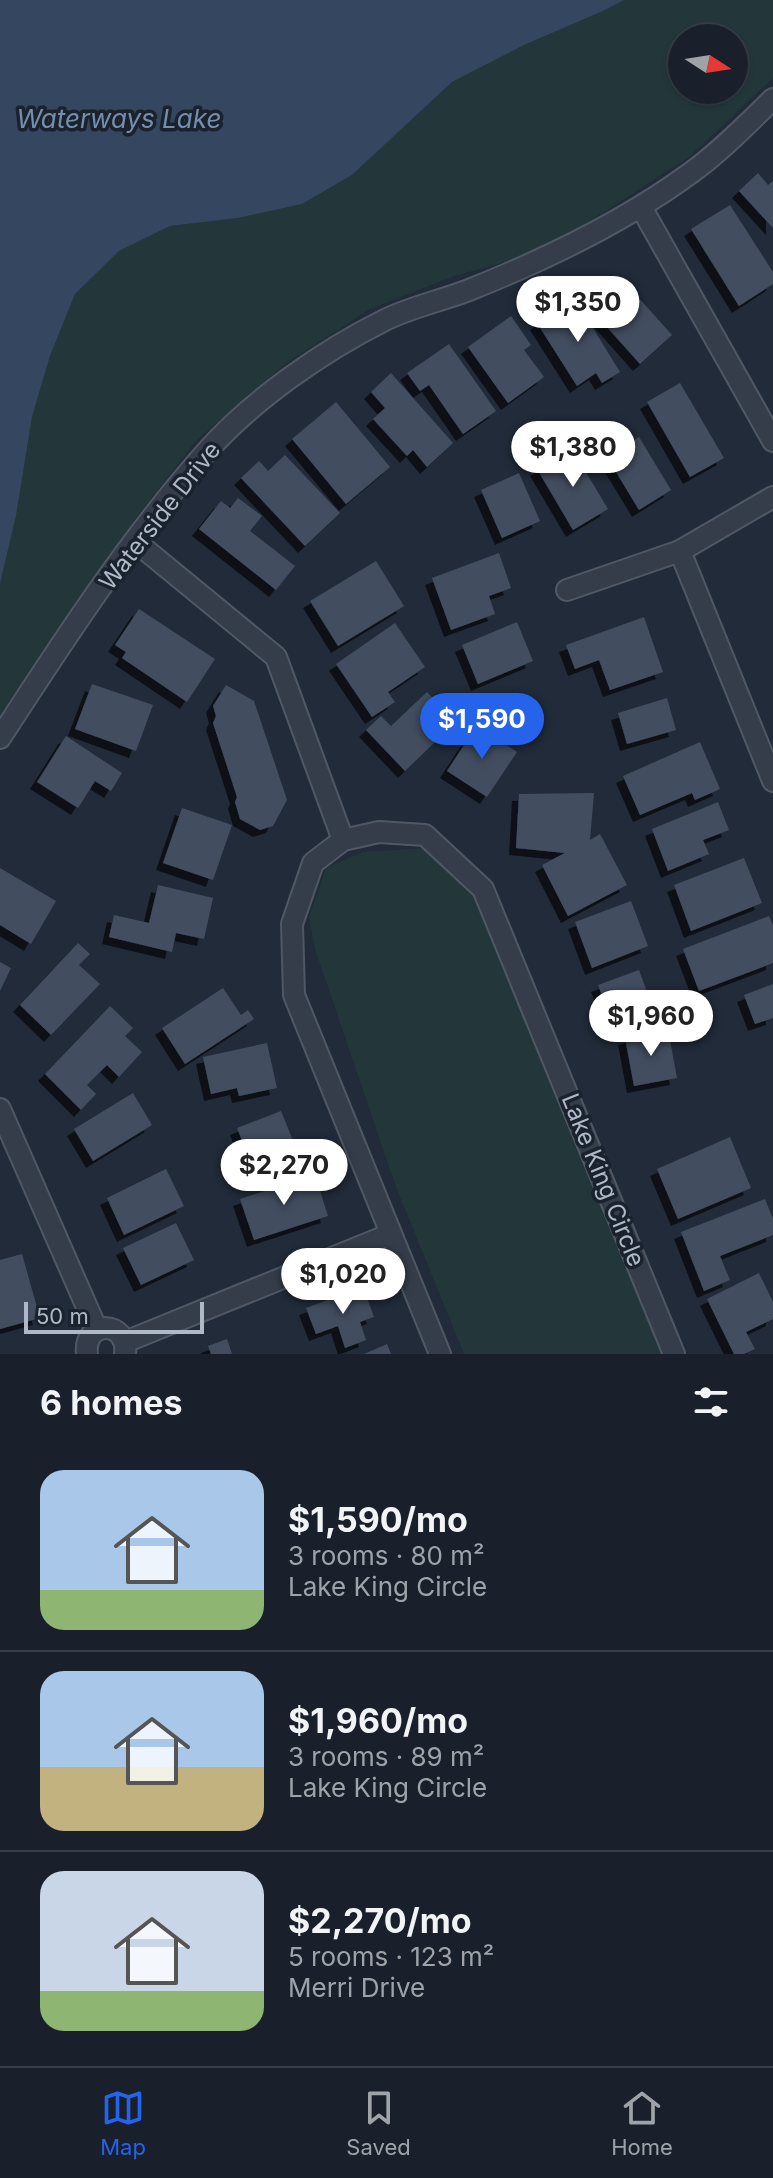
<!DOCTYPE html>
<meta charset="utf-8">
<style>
body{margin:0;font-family:Inter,sans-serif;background:#222833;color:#f1f3f6;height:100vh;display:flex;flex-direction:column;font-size:30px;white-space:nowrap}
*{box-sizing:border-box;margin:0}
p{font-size:26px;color:#9fa3a9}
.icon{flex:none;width:44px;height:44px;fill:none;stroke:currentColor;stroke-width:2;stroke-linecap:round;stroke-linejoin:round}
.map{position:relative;height:1354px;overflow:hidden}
.details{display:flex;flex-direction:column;background:#19202b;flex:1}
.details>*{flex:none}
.needle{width:52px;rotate:102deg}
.tools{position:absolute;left:668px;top:24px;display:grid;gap:16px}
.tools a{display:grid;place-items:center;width:80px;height:80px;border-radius:50%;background:#19202b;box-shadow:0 2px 6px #0004,0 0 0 2px #373e47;font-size:40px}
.scale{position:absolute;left:24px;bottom:20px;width:180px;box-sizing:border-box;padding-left:8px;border:4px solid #afb8c6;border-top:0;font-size:22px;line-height:28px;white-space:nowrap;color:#afb8c6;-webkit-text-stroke:6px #1a222e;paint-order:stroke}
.price{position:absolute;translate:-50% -68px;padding:0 18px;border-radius:28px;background:#fff;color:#222;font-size:26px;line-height:52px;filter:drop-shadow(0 2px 4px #0008)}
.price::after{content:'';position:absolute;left:50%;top:48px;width:24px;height:18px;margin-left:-12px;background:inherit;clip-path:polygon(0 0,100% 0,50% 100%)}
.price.active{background:#2563eb;color:#fff}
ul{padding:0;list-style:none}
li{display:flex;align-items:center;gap:24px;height:200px;padding:0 40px}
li+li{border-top:2px solid #373e47}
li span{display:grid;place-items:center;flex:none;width:224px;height:160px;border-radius:24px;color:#555}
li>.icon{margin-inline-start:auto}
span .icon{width:96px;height:96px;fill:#fffc;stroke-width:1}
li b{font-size:34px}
h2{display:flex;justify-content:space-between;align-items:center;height:96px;padding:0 40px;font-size:34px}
.menu{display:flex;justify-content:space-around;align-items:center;height:112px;border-top:2px solid #373e47;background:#19202b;font-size:22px;color:#9fa3a9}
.menu a{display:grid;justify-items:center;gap:4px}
.menu .active{color:#2563eb}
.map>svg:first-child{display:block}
.green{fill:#23373a;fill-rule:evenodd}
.water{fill:#344660}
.building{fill:#424e5e;filter:url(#shadow)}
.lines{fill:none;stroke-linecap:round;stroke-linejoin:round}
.minor-casing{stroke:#4f5864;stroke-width:24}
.minor{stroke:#343d49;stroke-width:20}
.labels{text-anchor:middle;stroke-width:7;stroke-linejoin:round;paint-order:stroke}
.street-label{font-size:24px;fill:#afb8c6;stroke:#1a222e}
.water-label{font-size:26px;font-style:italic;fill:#768eae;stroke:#1a222e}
</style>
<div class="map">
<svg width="773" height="1354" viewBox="0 0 773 1354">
<defs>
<filter id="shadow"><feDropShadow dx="-7" dy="7" stdDeviation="0" flood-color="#0009"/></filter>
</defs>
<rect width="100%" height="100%" fill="#212b39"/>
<g class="green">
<path d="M624,0H773V78L689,157L601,214L531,255L454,276L370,309L285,364L196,441L135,519L0,715V584L16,516L32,417L50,356L75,294L119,251L170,226L238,218L302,204L352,175L452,82L524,45L603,11ZM682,38H734V90H682Z"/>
<path d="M426,848L480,899L667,1354H464L396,1187L315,949L309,917L326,868L363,852Z"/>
</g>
<path class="water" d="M0,0H624L603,11L524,45L452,82L352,175L302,204L238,218L170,226L119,251L75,294L50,356L32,417L16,516L0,584Z"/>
<g class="building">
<path d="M758,173L768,185L773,181V228L739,191Z"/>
<path d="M730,205L773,272V284L739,306L691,229Z"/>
<path d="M620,277L672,335L640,364L588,306Z"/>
<path d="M575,299L620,372L602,383L596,373L577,386L537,323Z"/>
<path d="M511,316L531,345L524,350L544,377L508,403L468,347Z"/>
<path d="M449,344L496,411L463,434L429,385L420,391L407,373Z"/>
<path d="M391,373L453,443L427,467L413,450L407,456L373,419L385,408L371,392Z"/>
<path d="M680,383L724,458L690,477L647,402Z"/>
<path d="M336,402L390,467L346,504L292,439Z"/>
<path d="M639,437L671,490L639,510L607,457Z"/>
<path d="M572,449L608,509L573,530L537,469Z"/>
<path d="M285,455L340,513L305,546L241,478L259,461L268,471Z"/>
<path d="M519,473L540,521L502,538L481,490Z"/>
<path d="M238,498L262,516L250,531L295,566L276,590L199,529L221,501L230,508Z"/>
<path d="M499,553L511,588L489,596L495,614L451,630L432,578Z"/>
<path d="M376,561L404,606L338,646L310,601Z"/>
<path d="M139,609L215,659L187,702L122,658L126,652L115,645Z"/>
<path d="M644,617L663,672L610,690L599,660L575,669L566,645Z"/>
<path d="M517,622L533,661L478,684L462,645Z"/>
<path d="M395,623L425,667L388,692L395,702L372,717L336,664Z"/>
<path d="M92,684L153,705L136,751L75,729Z"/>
<path d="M226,685L254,701L287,800L273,826L260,830L240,819L235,802L237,797L213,723L216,716L213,706Z"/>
<path d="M427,692L456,722L405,771L366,730L381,716L391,726Z"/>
<path d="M667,698L676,730L627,744L618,713Z"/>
<path d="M477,725L517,752L487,797L447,771Z"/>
<path d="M66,736L122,773L111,791L95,781L78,808L37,782Z"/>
<path d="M700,742L720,789L695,800L692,793L640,815L623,776Z"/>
<path d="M594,793L590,840L600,834L627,885L568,916L542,865L565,853L516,848L519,794Z"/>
<path d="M718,802L729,830L703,840L709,854L668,871L652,829Z"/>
<path d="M182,808L232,825L213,880L163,863Z"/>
<path d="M744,858L762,903L691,931L674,885Z"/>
<path d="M0,868L56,901L31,944L0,925Z"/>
<path d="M158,885L213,898L204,939L176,933L172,952L109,937L114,915L149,923Z"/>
<path d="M631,901L648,946L592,968L575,922Z"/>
<path d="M769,916L773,925V963L699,991L683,949Z"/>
<path d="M78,943L90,954L79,965L100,984L51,1035L20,1005Z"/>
<path d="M0,962L11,968L0,991Z"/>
<path d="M639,970L654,1011L614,1027L598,985Z"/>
<path d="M773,984V1018L755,1024L744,995Z"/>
<path d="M223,988L241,1015L248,1010L254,1019L185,1064L162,1028Z"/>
<path d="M110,1006L133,1028L125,1036L142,1052L119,1077L107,1065L87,1085L96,1094L81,1110L45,1074Z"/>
<path d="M668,1029L677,1078L634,1086L625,1038Z"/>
<path d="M267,1043L277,1088L239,1096L237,1088L211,1094L203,1057Z"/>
<path d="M133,1093L152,1125L93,1161L74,1129Z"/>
<path d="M281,1111L300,1158L257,1176L237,1128Z"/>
<path d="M730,1137L751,1188L678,1219L657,1169Z"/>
<path d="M166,1169L184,1206L124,1235L107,1198Z"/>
<path d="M315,1175L328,1216L254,1240L240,1199Z"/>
<path d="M765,1199L773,1219V1235L720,1256L730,1280L704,1291L681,1232Z"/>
<path d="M176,1223L194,1260L141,1285L123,1248Z"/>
<path d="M22,1254L40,1318L0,1329V1260Z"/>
<path d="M759,1273L773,1302V1319L746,1332L755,1349L744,1354H734L707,1299Z"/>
<path d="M363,1287L374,1317L360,1322L366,1340L345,1348L338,1326L316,1334L306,1308Z"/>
<path d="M227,1339L232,1354H211L208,1346Z"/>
<path d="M387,1344L391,1354H364Z"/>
</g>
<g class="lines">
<g class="minor-casing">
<g id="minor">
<path d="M641,207L773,441"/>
<path d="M773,497L680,551L773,781"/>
<path d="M136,542L276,657L343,840"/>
<path d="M567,590L680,551"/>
<path d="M0,738C63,641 132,535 209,449C254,399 323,351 383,321C410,307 441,301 469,290C547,259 624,222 692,172C721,151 747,124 773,99"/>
<path d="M0,1109L97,1330"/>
<path d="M125,1342L391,1234"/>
<path d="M87,1354C83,1319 129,1320 125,1354"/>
<path d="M440,1354L294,995L292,924L313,863L343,840L379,832L425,835L483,889L674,1354"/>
</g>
</g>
<use href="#minor" class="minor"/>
</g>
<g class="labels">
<g class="street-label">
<text transform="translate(160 516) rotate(-52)" y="8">Waterside Drive</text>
<text transform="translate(603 1180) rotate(68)" y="8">Lake King Circle</text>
</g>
<g class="water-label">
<text x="119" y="128">Waterways Lake</text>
</g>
</g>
</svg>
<div class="tools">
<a><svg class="needle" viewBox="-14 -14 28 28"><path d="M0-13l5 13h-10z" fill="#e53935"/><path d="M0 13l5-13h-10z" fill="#9fa3a9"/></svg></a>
</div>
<div class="scale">50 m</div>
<b class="price" style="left:578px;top:344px">$1,350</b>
<b class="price" style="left:573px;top:489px">$1,380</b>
<b class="price active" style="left:482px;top:761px">$1,590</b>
<b class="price" style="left:651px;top:1058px">$1,960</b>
<b class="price" style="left:284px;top:1207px">$2,270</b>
<b class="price" style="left:343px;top:1316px">$1,020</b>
</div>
<section class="details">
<h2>6 homes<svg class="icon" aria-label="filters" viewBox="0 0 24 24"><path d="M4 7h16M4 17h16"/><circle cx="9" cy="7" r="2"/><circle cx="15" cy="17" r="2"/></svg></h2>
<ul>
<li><span style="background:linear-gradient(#a9c7e8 75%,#8fb573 0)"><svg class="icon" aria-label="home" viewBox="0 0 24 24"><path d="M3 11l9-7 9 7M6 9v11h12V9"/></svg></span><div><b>$1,590/mo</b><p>3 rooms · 80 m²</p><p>Lake King Circle</p></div></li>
<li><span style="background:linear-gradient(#a9c7e8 60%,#c2b280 0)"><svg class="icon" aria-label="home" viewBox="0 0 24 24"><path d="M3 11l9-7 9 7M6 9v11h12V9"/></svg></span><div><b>$1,960/mo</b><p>3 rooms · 89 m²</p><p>Lake King Circle</p></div></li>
<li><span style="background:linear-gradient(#c9d6e8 75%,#8fb573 0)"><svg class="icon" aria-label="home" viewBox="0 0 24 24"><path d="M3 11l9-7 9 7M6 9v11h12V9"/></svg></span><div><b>$2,270/mo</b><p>5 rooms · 123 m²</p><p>Merri Drive</p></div></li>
</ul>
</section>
<nav class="menu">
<a class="active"><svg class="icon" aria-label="map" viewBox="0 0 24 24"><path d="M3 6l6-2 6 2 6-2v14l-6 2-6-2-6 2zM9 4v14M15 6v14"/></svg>Map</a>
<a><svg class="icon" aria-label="saved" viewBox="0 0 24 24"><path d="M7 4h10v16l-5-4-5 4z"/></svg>Saved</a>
<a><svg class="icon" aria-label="home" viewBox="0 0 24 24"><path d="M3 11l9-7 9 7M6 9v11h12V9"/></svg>Home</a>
</nav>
